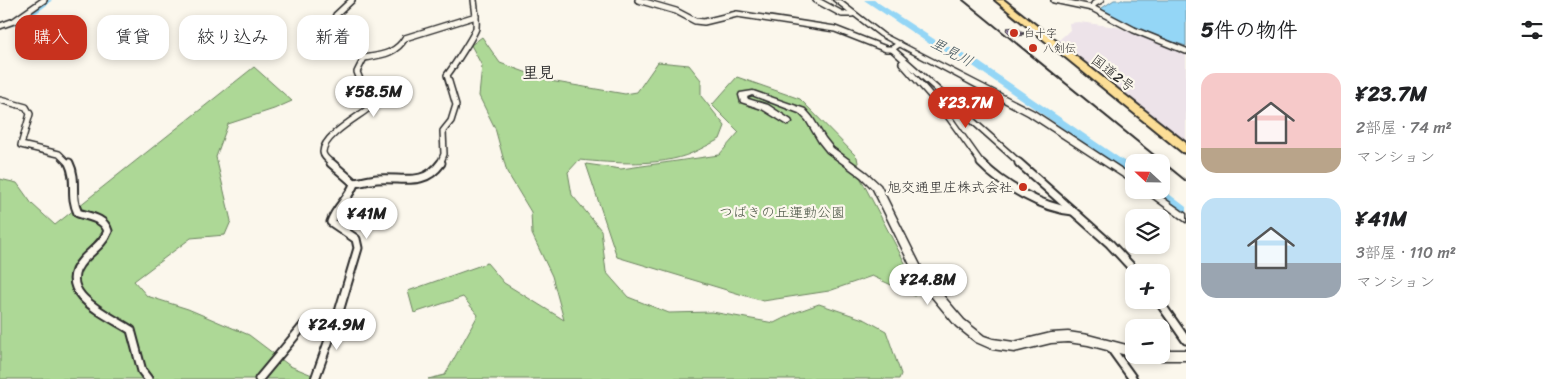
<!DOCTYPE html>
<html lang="ja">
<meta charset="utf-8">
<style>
body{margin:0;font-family:Sriracha,"Klee One",sans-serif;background:#f6f6f6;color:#202124;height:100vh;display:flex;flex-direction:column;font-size:19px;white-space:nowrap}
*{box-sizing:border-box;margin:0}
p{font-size:16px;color:#757577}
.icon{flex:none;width:28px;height:28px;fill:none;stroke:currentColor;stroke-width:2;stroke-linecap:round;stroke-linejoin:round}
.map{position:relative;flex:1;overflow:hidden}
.side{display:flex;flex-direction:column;background:#fff;width:375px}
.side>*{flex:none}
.top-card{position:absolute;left:15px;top:15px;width:475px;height:45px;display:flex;gap:10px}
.needle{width:32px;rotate:292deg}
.buttons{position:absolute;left:1125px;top:154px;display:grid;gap:10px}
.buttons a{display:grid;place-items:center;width:45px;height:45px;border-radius:10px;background:#fff;box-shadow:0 2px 8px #0003;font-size:25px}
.price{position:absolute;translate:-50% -42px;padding:0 11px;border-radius:18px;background:#fff;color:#222;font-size:16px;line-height:32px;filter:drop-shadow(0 1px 2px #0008)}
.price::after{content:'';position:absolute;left:50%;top:30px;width:15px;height:11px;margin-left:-8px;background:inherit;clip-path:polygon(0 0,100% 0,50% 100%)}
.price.selected{background:#c8321e;color:#fff}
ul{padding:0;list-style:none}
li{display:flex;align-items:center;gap:15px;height:125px;padding:0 15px}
li span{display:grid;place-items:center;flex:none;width:140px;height:100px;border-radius:15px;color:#555}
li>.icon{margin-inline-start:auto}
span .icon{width:60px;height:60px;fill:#fffc;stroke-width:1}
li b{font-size:21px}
h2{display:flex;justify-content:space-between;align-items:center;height:60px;padding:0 15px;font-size:21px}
.chip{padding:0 18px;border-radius:15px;background:#fff;box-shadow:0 2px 8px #0003;font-size:18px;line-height:45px}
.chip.selected{background:#c8321e;color:#fff}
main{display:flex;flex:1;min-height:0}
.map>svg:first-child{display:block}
.built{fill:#ede3e9}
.green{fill:#add896;stroke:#6c8260}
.water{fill:#94d6f6;stroke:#6a92a5}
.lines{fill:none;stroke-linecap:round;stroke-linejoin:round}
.river{fill:#94d6f6;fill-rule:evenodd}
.street-far1-casing{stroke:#2b2b2b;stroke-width:8}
.street-casing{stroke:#2b2b2b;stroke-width:11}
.secondary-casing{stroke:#2b2b2b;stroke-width:3}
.highway-casing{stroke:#2b2b2b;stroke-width:4}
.street-far1{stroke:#fbf7ec;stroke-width:5}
.street{stroke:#fbf7ec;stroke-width:7}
.secondary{fill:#fbf7ec;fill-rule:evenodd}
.highway{fill:#fcde96;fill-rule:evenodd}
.rail{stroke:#2b2b2b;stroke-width:2}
.wall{fill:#af9ac2;stroke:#2b2b2b}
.shaded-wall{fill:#8f7d9e;stroke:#2b2b2b}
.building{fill:#ccb3e1;stroke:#2b2b2b}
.poi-dot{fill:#c8321e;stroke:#fbf7ec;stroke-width:2}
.labels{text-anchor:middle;stroke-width:4.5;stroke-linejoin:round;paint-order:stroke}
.far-poi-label{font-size:11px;fill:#2b2b2b;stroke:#fbf7ec;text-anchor:start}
.street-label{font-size:14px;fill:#2b2b2b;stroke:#fbf7ec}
.poi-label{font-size:14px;fill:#2b2b2b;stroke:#fbf7ec;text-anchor:end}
.park-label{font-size:14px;fill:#4c5646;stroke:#fbf7ec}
.water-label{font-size:15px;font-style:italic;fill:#45565e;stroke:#fbf7ec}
.quarter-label{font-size:16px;font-weight:bold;fill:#2b2b2b;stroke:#fbf7ec}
</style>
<main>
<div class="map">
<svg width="1186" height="379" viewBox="0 0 1186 379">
<rect width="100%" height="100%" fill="#fbf7ec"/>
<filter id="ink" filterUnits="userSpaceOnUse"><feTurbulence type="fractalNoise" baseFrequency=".02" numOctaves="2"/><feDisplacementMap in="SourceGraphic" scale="10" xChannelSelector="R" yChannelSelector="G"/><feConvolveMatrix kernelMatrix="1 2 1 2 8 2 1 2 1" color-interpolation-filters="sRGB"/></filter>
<g filter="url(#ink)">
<path class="built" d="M1079,22L1117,27L1186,54V143L1057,42L1070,30L1069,23Z"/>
<g class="green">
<path d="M482,37L500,63L550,81L625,94L637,92L658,62L689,65L701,80V96L725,126L720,139C710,144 701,149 692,153C660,167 613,163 579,160L568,172L572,195L601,230L606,272L628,297L669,313L712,312L774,323L794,313L819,304L866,320L886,331L901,374L899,379H428L445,375L478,315L463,297L414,313L408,291L487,263L504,283L564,320L552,276L532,234L531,212L507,172L495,128L479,96L482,66L471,45Z"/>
<path d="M254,67L292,101L274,109L228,124L216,157L231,221L225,235L191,238L134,281L147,296L188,309L249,335L290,366L322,379H0V179L17,183L32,204L55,225Z"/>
<path d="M737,77L800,99L857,157L861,179L914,280L915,296L872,276L829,291L763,301L617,257L586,164L621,169L719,155L739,132L712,105Z"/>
</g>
<path class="water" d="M1114,0H1186V46L1137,30L1099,10Z"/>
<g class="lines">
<g class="river">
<path d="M43,0H52C44,9 11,33 0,26L1,24L20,16Z"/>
<path d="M864,0H874L937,41L976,60L1134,168V178L970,64L931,45Z"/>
<path d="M1161,188L1186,207V217L1182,216L1150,190H1161Z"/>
</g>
<g class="street-far1-casing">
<g id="street-far1">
<path d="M638,0L676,11L695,21L704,22L737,14L835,29L886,49H892"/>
<path d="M816,0L842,14H852"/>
<path d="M1054,0L1092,8"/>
<path d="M1101,0L1094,4L1092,8L1134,30L1186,51"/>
<path d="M0,26L14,21L44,0"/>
<path d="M899,44L892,49L1021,164"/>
<path d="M364,58C381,55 396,54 405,38L476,16"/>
<path d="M902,63L945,112L982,164"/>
<path d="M0,100L26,107L30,114L21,145L59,154L69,164"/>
<path d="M333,164C329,161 323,157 323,152C323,136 358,117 369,108V102L357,72L364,58L348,53L331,26L336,15L352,0"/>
<path d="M440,164L444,154L443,131L451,121L456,105L447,75C452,69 475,34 476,28C477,19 475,9 474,0"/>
</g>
</g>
<g class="street-casing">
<g id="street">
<path d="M69,163C78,181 69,195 78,213C90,217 104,218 108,231C103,244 92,250 83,260C53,293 108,315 131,330L142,371L148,379"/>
<path d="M331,163L354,183"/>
<path d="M981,163C1002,185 1042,208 1073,211"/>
<path d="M1019,163L1110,244L1136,272"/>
<path d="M354,183C362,182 369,180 377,179C403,177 424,187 441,163"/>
<path d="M1158,300L1186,340"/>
<path d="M1110,347L1133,379"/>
<path d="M259,379L304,325L317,317L338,315"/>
<path d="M315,379L338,315L358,248L356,239L331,222C336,207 352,195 354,183"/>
</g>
</g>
<g class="secondary-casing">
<g id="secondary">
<path d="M833,0H840L884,34L1034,111L1134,177V184L1028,115L880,36Z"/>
<path d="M753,91L805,109L812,117L825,138L833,148L867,173L880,185L924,273L964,320L984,336L993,339L1014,342L1051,333L1068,332L1088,335L1134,347V355H1138L1134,357L1088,345L1068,342L1051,343L1014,352L992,349L976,342L956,326L917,279L873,189L861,177L827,152L819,142L806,120L799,113L752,95L747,97L748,99L768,105L791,120L792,122L788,125L762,109L741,102L739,95L740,93Z"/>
<path d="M1142,190H1152L1186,214V222Z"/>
<path d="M1161,350H1186V360H1148L1144,358L1143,355H1161Z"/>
</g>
</g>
<g class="highway-casing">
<path id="highway" d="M995,0H1004L1186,143V153L1182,152Z"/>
</g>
<use href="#street-far1" class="street-far1"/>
<use href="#street" class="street"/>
<use href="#secondary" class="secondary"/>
<use href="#highway" class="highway"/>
<path class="rail" d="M963,0L1186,181"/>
</g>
<path class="wall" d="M1007,28L1023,35L1013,37L1006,30Z"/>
<path class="shaded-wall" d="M1024,33L1023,35L1013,37L1014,34Z"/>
<path class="building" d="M1016,27L1024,33L1014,34L1007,28Z"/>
</g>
<g class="poi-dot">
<circle cx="1014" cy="33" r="5"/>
<circle cx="1033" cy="48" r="5"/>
<circle cx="1023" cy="187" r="5"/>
</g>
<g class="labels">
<g class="far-poi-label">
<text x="1024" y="37">白十字</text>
<text x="1043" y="52">八剣伝</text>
</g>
<g class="street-label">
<text transform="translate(1113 73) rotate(38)" y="5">国道2号</text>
</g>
<g class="poi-label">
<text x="1013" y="192">旭交通里庄株式会社</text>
</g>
<g class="park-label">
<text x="782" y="217">つばきの丘運動公園</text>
</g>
<g class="water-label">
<text transform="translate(952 52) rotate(28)" y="5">里見川</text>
</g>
<g class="quarter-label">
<text x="538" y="78">里見</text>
</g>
</g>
</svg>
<div class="buttons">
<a><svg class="needle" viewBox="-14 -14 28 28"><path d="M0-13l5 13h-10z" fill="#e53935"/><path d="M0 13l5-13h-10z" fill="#757577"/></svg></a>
<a><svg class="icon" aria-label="layers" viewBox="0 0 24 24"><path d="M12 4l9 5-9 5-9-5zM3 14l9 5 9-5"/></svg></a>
<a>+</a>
<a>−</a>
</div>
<b class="price" style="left:374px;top:118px">¥58.5M</b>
<b class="price selected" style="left:966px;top:129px">¥23.7M</b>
<b class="price" style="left:367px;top:240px">¥41M</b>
<b class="price" style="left:928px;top:306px">¥24.8M</b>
<b class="price" style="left:337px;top:351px">¥24.9M</b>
<div class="top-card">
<a class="chip selected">購入</a>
<a class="chip">賃貸</a>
<a class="chip">絞り込み</a>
<a class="chip">新着</a>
</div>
</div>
<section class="side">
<h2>5件の物件<svg class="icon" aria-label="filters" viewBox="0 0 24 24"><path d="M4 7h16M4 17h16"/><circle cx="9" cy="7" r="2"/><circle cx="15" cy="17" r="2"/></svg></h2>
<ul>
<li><span style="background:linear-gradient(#f6c9c9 75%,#b9a48a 0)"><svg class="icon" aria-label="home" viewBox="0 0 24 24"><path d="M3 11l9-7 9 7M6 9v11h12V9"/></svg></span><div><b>¥23.7M</b><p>2部屋 · 74 m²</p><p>マンション</p></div></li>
<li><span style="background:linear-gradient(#bfe0f5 65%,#9aa5b1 0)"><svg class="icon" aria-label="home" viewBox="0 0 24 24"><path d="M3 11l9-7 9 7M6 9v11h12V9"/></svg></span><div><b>¥41M</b><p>3部屋 · 110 m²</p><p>マンション</p></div></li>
</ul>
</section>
</main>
